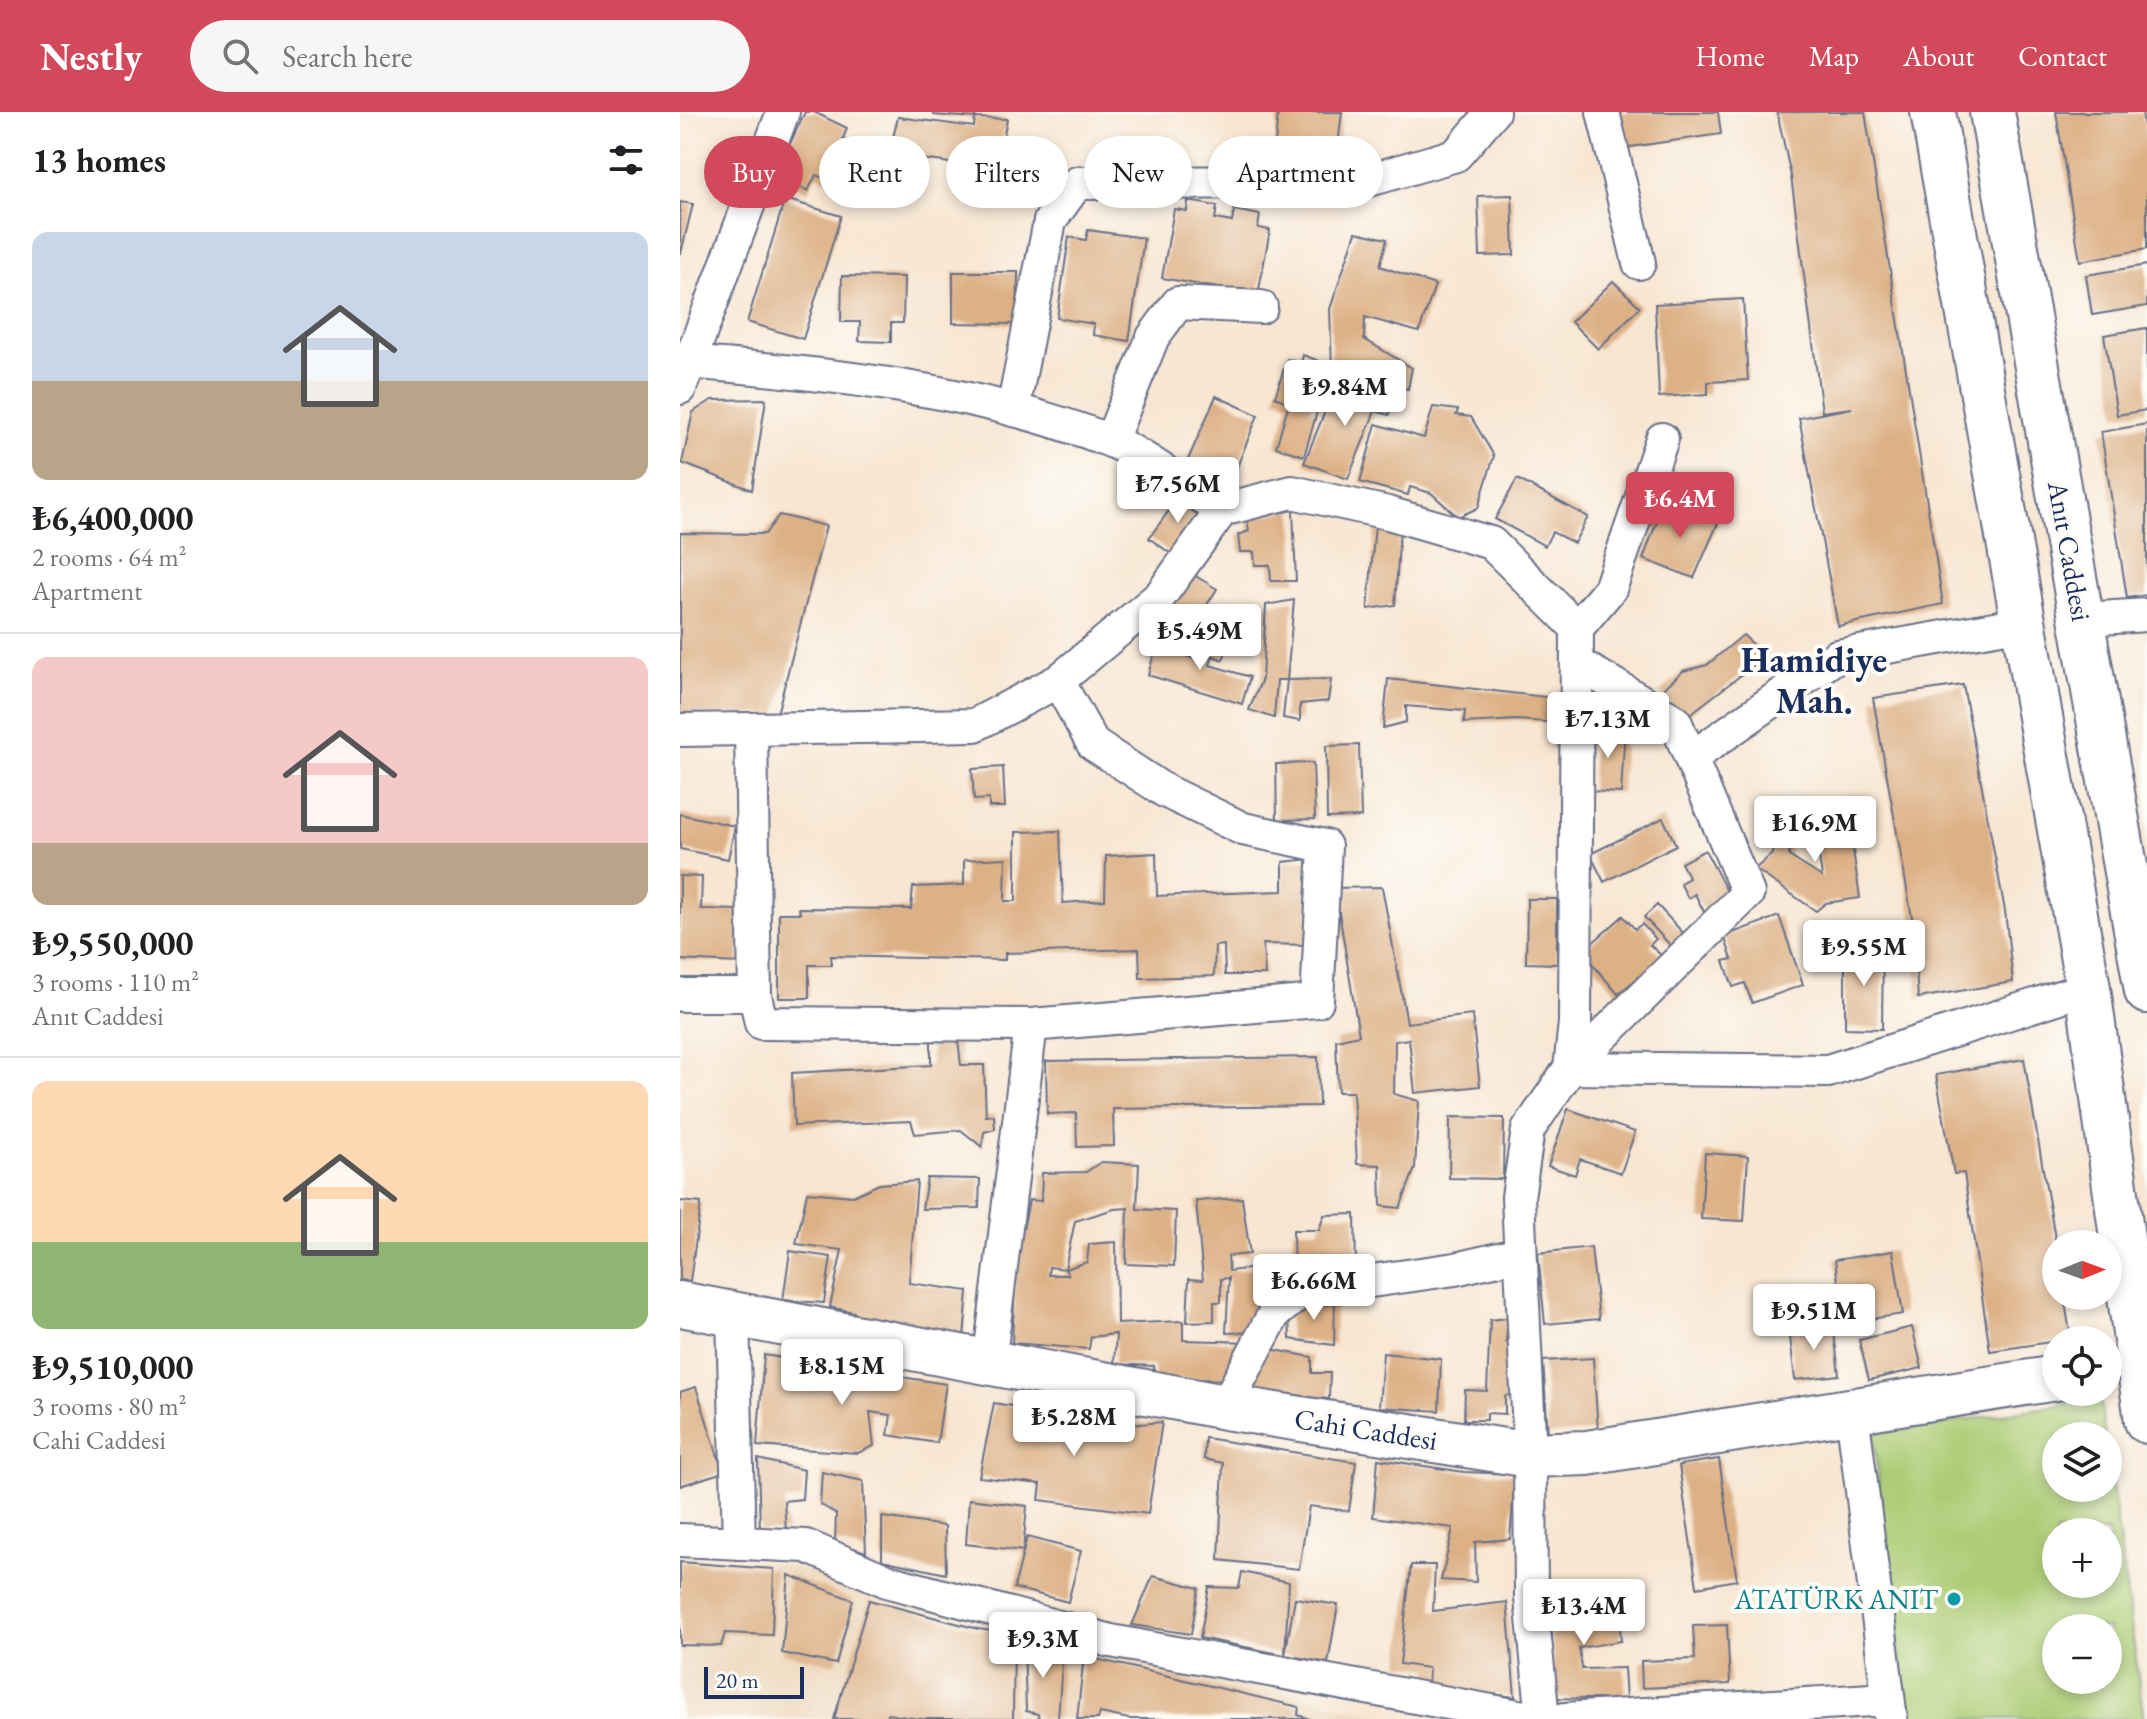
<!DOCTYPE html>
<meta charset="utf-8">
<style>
body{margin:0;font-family:"EB Garamond",serif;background:#f6f6f6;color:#202124;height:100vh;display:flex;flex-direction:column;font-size:30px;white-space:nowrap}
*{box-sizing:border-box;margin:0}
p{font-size:26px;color:#757577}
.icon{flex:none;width:44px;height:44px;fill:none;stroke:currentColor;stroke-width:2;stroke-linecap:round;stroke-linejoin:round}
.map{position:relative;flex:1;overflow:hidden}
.details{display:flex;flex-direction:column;background:#fff;width:680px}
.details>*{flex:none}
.banner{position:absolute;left:24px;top:24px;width:760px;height:72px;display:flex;gap:16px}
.needle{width:52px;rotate:89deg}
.controls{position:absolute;left:1362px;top:1118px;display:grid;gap:16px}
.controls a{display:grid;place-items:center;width:80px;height:80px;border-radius:50%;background:#fff;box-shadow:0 4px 12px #0003;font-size:40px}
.scale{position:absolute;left:24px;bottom:20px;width:100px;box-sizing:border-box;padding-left:8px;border:4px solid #1b2f5e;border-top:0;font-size:22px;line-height:28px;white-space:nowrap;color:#1b2f5e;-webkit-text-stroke:6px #fdfcf7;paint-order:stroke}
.price{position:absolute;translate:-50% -68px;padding:0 18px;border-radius:8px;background:#fff;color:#222;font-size:26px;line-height:52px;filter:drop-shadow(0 2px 4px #0008)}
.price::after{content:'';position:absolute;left:50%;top:48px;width:24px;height:18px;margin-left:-12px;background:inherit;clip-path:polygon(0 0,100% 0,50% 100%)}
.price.selected{background:#d1495b;color:#fff}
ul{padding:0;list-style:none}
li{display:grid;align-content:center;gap:16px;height:424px;padding:0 32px}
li+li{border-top:2px solid #e0e0e0}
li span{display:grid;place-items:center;height:248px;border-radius:16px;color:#555}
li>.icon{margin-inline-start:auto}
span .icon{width:144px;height:144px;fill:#fffc;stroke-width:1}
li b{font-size:34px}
h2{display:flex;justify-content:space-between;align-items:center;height:96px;padding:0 32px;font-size:34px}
.pill{padding:0 28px;border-radius:36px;background:#fff;box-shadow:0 4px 12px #0003;font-size:28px;line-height:72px}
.pill.selected{background:#d1495b;color:#fff}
header{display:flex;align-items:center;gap:48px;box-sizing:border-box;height:112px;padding:0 40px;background:#d1495b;color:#fff}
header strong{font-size:38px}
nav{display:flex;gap:44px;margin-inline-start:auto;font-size:28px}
.search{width:560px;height:72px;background:#f6f6f6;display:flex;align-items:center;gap:20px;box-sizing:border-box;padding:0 28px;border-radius:44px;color:#757577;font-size:30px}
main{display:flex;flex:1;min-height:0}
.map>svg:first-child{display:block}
.built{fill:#edd7bb}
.green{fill:#accc75;stroke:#647e6a;stroke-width:2;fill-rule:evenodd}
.building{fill:#ddb186}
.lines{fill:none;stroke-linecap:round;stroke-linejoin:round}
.street-casing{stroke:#686f87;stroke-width:36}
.secondary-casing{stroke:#686f87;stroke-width:48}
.street{stroke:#fff;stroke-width:32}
.secondary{stroke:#fff;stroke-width:44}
.culture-dot{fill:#0f9aa8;stroke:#fdfcf7;stroke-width:3}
.labels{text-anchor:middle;stroke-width:8;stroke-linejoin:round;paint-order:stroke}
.street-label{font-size:28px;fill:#1b2f5e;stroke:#fdfcf7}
.culture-label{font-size:28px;fill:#0d838f;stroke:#fdfcf7;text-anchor:end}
.district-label{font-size:36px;font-weight:bold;fill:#1b2f5e;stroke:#fdfcf7}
</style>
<header>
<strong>Nestly</strong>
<div class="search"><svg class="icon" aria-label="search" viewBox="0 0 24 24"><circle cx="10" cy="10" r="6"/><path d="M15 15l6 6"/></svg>Search here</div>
<nav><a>Home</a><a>Map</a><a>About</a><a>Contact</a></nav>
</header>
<main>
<section class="details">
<h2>13 homes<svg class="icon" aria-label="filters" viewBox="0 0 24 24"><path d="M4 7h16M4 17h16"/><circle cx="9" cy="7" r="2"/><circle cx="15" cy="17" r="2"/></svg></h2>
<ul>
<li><span style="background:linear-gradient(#c9d6e8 60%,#b9a48a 0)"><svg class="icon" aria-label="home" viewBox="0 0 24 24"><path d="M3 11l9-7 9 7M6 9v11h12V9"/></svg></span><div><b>₺6,400,000</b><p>2 rooms · 64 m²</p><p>Apartment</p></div></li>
<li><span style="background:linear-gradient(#f6c9c9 75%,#b9a48a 0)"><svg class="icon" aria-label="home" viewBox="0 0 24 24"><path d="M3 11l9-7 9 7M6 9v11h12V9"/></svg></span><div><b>₺9,550,000</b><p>3 rooms · 110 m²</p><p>Anıt Caddesi</p></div></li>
<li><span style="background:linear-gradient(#ffd9b3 65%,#8fb573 0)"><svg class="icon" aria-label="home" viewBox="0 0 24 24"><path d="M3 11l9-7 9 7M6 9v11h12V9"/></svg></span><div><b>₺9,510,000</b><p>3 rooms · 80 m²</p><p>Cahi Caddesi</p></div></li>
</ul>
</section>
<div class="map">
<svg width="1467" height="1607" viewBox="0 0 1467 1607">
<rect width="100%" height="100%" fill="#fdfcf7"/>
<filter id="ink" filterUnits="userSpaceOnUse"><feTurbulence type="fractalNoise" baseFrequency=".0125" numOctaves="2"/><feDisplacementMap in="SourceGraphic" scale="16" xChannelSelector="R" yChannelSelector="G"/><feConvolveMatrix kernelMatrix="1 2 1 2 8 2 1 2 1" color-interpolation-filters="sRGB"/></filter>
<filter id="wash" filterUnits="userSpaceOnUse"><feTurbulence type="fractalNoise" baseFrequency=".006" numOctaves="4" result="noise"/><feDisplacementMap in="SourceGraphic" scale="32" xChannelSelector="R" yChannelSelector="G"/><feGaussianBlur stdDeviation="1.8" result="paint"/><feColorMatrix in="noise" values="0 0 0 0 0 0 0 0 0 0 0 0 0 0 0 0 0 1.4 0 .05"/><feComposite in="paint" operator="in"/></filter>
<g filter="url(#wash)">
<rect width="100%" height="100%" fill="#f7e6d2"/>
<path class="built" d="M0,1445L105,1452L221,1490L714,1607H0Z"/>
<path class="green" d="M1420,1287L1425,1324H1376V1376H1428V1346L1464,1607H1227L1193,1322ZM1376,1420H1428V1472H1376ZM1376,1516H1428V1568H1376Z"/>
<g id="blocks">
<g class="building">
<path d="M125,0H134L167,16L163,27L171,30L152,70L136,63L128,79L95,63Z"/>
<path d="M254,0H295V6L254,3Z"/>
<path d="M598,0H662L656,49L594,41Z"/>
<path d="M938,0H1038L1041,22L943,36Z"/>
<path d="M1097,0H1185L1263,492L1158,514L1119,306L1172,296L1142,300L1111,64Z"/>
<path d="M1376,0H1462L1467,35V137L1400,149Z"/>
<path d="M218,5L294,15L295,6L327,7L317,58L209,42Z"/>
<path d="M832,83L834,143L800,144L798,84Z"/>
<path d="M105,87L161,104L123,227L67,210Z"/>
<path d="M508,89L537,94L535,107L552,110L554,98L580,103L578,116L590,118L578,183L482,166L494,97L507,99Z"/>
<path d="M0,90L13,92L1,141H0Z"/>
<path d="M408,118L464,126L449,229L413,223L414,212L377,206L389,125L406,128Z"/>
<path d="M676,120L707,127L700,154L755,173L739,220L685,205L684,227L732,256L728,277L652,260L650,197Z"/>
<path d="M1467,153V194L1412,203L1406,163Z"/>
<path d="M273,160H338L337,212L273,211Z"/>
<path d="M162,164L224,165L223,211H211V230L179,229L180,210H161Z"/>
<path d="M933,169L960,195L918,237L891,210Z"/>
<path d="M1063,187L1068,268L1028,270V282L979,285L975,192Z"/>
<path d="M1467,216V298L1437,303L1424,223Z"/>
<path d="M623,243L645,251L630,298L637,300L624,344L596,335L609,291L595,285L607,247L621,251Z"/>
<path d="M657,270L713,285L709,303L695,299L668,367L624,351Z"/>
<path d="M536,284L578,303L550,372L507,350Z"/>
<path d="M86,287L72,378L2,351L13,300L32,288Z"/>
<path d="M753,295L778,298L776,303L791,305L814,344L798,396L778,405L751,381L730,375L728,383L680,370L696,312L744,326Z"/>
<path d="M1467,312V483L1447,486L1421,320Z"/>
<path d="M837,367L908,405L894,431L872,420L865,434L815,407Z"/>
<path d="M501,382L526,401L494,444L469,426Z"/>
<path d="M984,391L1038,411L1014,466L963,447Z"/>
<path d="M613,398L616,469H591L590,453H575L574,440H560L558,423L569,419L567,407Z"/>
<path d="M99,403L146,414L97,602L0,603V421L85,422Z"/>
<path d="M695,412L720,416L715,493L688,497Z"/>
<path d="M509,460L537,477L512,516L485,499Z"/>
<path d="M614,488L607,568H597L594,606L569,598L582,567L586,493Z"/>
<path d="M1063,523L1086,544L1005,606L980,580L1003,559L1027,553Z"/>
<path d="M523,525L548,533L543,548L533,544L530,553L570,565L562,592L468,563L476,535L516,547Z"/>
<path d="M651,567L648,589L620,592V609L603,606L607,568Z"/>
<path d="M708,567L883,587L878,611L837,608L784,611L785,599L726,594V610L703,616Z"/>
<path d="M1283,573L1325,799L1333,870L1238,886L1233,811L1193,586Z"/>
<path d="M914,615L945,616L941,681L911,679Z"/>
<path d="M679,633L681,705L647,706L646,634Z"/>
<path d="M633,651L635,707L597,708L596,652Z"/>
<path d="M323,655L325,695H309V687L294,688L292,657Z"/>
<path d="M0,702L55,714L48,747L0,737Z"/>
<path d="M1097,702L1111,710L1109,744L1142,765L1134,709L1168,704L1180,786L1146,791L1136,799L1075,757L1092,742Z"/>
<path d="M983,706L996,733L924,770L910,742Z"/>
<path d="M380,719L383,791L425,788L426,744L476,741L477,784L603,779V750L631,747L630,833L583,832L585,863H545L544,833L535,834L534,864L460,866L459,837L325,841V848L151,844L152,853H129V886H99V801H120L119,796L231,797L233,775L284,773V748L326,746L325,789H336V720Z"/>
<path d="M1025,738L1050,785L1024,800L1015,782L1008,786L1000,771L1009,766L1001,751Z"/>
<path d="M0,764L22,765L21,797L61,798L58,851L0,848Z"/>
<path d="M702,775L727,911L792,903L800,974L735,981L729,927L715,929L714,982L739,989L735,1056L720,1096L701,1094L700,1053L677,1052L673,980H658L656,928L679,923L655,776Z"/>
<path d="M847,787H877V852L846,851Z"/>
<path d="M977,793L1004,822L991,834L964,805Z"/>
<path d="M943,804L955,817L962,812L976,827L970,833L983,845L938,882L902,840Z"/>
<path d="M1099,804L1123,873L1072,891L1065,871L1053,875L1044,849L1052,847L1044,824Z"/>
<path d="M1165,835L1203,836L1202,917L1165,916Z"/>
<path d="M278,927L281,953H304L306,1004L314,1003L315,1017L304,1020L302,1035L281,1018L235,1022L231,1009L114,1014L112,961L251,953V928Z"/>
<path d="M638,945L639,994L433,997L434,1034L397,1035L396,1001L367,1002L366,949Z"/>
<path d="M1344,947L1376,1132V1184H1384L1391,1227L1310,1239L1284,1061L1274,1062L1256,963Z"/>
<path d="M888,997L955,1020L941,1061L900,1047L895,1063L868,1054Z"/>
<path d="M770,1005L824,1006L823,1067L769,1066Z"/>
<path d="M1025,1041L1068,1044L1064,1109L1021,1107Z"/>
<path d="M421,1050L459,1052L457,1097L496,1099L494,1154L446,1152L448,1096L434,1097L395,1109L385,1157L369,1155L368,1163H388L385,1157L407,1150L409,1132L436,1130L437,1212L503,1209V1228L572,1230L554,1268L475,1266L474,1254L434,1252L436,1222L411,1225L409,1237L332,1231L336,1152L349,1088L361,1089L362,1061L406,1060Z"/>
<path d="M247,1066L300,1067L299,1096L242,1097Z"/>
<path d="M237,1069L229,1171L288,1179L284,1226L173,1209L174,1200L150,1195L162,1138L116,1132L127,1080L173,1084L199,1072Z"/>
<path d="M562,1086L570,1142L548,1144L549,1159L596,1154V1191L578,1192L576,1220L546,1221L549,1166L541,1167V1190H534V1209L507,1210L509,1167L523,1168L516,1089Z"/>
<path d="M0,1089L21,1091L10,1169L0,1168Z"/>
<path d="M675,1102L676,1159L614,1162L613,1118H639L644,1103Z"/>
<path d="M911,1135L919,1207L865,1212L858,1141Z"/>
<path d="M110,1139L151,1145L144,1191L103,1188Z"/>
<path d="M1213,1139L1223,1202L1164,1211L1155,1148Z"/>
<path d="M655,1188L654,1233L610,1227L609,1200L626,1190Z"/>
<path d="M828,1206L826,1230L834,1229L835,1282L825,1284V1302L807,1301V1308H784L785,1278L807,1279L810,1208Z"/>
<path d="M1153,1211L1159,1263L1115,1268L1109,1216Z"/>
<path d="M1232,1215L1242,1256L1189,1268L1179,1228Z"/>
<path d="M590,1237L632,1245V1261H650L649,1287L564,1280Z"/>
<path d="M703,1241L761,1247L759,1299L699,1295Z"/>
<path d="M84,1243L266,1272L257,1331L208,1323L211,1303L190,1300L194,1334L178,1341L77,1334Z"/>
<path d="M913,1246L918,1319L868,1323L863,1249Z"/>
<path d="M16,1275L43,1360L0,1374V1280Z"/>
<path d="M314,1291L448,1313L482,1310L468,1402L359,1388L361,1372L299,1365Z"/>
<path d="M525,1326L676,1350L669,1399L629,1394L619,1457L539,1448L543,1351L524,1347Z"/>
<path d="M78,1347L124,1358L122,1387L104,1389L106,1419H80Z"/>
<path d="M698,1347L784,1360L835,1362L830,1427L795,1430L796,1470L761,1468L773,1416L693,1405Z"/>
<path d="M1039,1347L1057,1468L1017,1475L999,1353Z"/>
<path d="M142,1360L183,1369L186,1440L155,1430L156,1402L140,1392Z"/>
<path d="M289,1387L347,1394L343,1439L286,1432Z"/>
<path d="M202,1405L265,1414L266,1462L202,1448Z"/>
<path d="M347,1425L401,1439L388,1490L334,1476Z"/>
<path d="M0,1450L94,1457L92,1523L45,1521L41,1534L0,1533Z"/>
<path d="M731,1453H755L753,1499L827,1490L835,1585L748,1574L749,1556L720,1552Z"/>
<path d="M562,1460L609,1470L605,1543L615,1486L658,1493L648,1551L605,1543L520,1526L529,1475L559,1476Z"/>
<path d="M109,1463L173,1488L156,1552L102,1541Z"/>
<path d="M473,1464L519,1476L511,1522L452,1513Z"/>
<path d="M892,1474V1493L938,1488L941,1529L899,1536L902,1557L944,1556L946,1588L875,1586L869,1477Z"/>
<path d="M189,1488L298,1517L334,1522L333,1607H239L207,1602L206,1607H154Z"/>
<path d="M1047,1513L1050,1572L962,1576L961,1549L1015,1547L1013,1514Z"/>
<path d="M344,1530L383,1536L378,1607H359L358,1602L346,1599Z"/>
<path d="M404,1544L619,1595L618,1603L630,1607H449L420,1601L418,1607H397Z"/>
</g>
</g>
</g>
<g filter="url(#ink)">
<use href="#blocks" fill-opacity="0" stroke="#686f87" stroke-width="2"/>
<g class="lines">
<g class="street-casing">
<g id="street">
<path d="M923,0L959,151"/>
<path d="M8,250C150,262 293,276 428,328C463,341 509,378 542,398L612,380L708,401L811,431L897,516L895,911L890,956L848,1018L838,1085L850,1343L851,1486L863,1607"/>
<path d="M0,276L103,0"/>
<path d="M333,298L370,109L397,71L682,70L776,43L813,0"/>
<path d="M431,328L473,225L498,191L581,195"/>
<path d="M1403,507L1467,503"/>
<path d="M897,516L930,477L982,327"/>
<path d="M0,618L71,617"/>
<path d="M1011,646L1157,544L1343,511"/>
<path d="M0,883H75L81,911L351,913L637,889L645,734L563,717L485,679L413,632L378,569"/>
<path d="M75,883L71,617L295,613L378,569L480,484L542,398"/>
<path d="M890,956L1068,781L995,609L897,551"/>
<path d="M890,956L1148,959L1408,876"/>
<path d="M53,1204L59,1431"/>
<path d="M309,1252L351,913"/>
<path d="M545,1295L594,1202L622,1179L775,1157L840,1142"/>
<path d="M1172,1300L1211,1607"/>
<path d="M0,1428L126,1434L207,1469L431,1529L855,1607"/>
<path d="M885,1607L1208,1587"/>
</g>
</g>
<g class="secondary-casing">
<g id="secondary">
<path d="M1253,0L1408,876L1467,1309"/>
<path d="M1312,0L1467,879"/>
<path d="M0,1192L545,1295L850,1343L907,1341L1376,1266"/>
</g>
</g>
<use href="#street" class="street"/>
<use href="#secondary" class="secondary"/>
</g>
</g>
<circle class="culture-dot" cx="1274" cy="1487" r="8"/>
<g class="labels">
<g class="street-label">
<text transform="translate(1390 439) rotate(80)" y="10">Anıt Caddesi</text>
<text transform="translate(686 1317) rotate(9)" y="10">Cahi Caddesi</text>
</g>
<g class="culture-label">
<text x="1258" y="1497">ATATÜRK ANIT</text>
</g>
<g class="district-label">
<text x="1134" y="560">Hamidiye<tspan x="1134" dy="41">Mah.</tspan></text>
</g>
</g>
</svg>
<div class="controls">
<a><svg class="needle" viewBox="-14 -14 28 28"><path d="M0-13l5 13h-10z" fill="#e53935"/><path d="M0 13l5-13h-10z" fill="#757577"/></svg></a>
<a><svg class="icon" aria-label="locate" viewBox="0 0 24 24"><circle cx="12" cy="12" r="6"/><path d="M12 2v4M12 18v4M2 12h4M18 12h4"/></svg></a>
<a><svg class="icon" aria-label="layers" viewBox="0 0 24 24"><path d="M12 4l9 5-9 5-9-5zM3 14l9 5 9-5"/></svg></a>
<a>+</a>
<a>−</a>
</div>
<div class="scale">20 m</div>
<b class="price" style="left:665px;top:316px">₺9.84M</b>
<b class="price" style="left:498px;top:413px">₺7.56M</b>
<b class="price selected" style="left:1000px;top:428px">₺6.4M</b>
<b class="price" style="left:520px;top:560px">₺5.49M</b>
<b class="price" style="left:928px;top:648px">₺7.13M</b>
<b class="price" style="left:1135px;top:752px">₺16.9M</b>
<b class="price" style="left:1184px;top:876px">₺9.55M</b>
<b class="price" style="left:634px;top:1210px">₺6.66M</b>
<b class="price" style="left:1134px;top:1240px">₺9.51M</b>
<b class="price" style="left:162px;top:1295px">₺8.15M</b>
<b class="price" style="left:394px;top:1346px">₺5.28M</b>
<b class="price" style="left:904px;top:1535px">₺13.4M</b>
<b class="price" style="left:363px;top:1568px">₺9.3M</b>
<div class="banner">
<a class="pill selected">Buy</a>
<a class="pill">Rent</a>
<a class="pill">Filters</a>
<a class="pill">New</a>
<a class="pill">Apartment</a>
</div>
</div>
</main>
